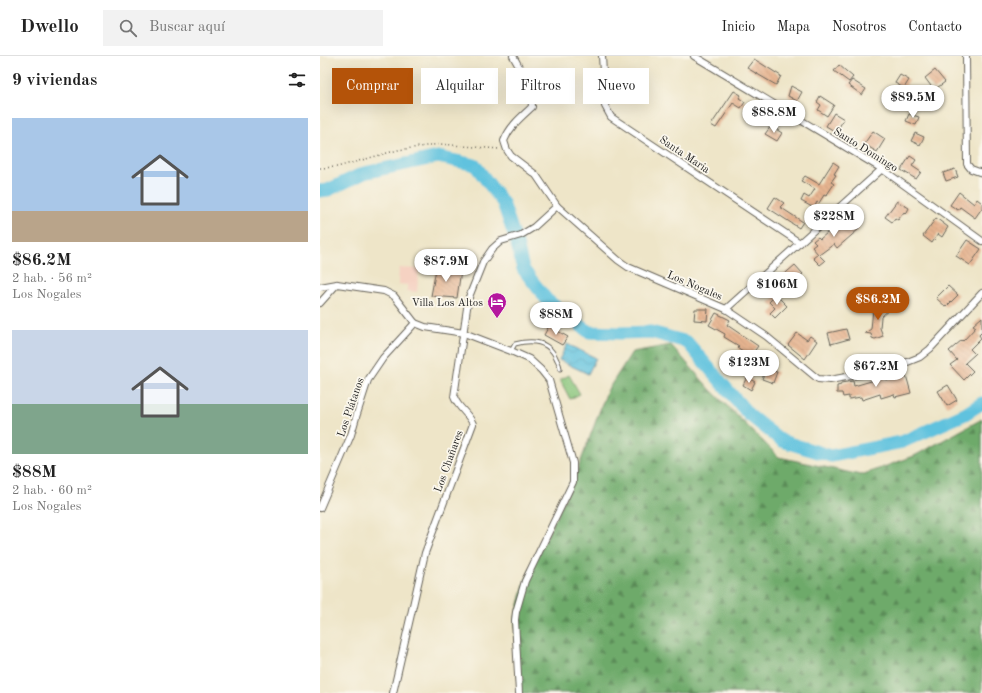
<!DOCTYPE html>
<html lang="es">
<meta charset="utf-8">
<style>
body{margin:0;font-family:"Old Standard TT",serif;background:#f2f2f2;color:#222;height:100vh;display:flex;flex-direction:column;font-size:15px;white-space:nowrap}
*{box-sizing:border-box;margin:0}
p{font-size:13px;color:#767676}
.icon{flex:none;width:22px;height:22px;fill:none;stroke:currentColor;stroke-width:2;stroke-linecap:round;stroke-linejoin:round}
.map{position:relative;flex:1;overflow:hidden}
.panel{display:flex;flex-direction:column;background:#fff;width:320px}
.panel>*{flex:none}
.guide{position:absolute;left:12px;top:12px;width:380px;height:36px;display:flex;gap:8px}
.price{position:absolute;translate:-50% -34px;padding:0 9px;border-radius:14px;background:#fff;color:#222;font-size:13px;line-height:26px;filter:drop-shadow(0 1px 2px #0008)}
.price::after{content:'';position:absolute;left:50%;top:24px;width:12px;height:9px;margin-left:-6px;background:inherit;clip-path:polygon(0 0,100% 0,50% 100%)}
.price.current{background:#b45309;color:#fff}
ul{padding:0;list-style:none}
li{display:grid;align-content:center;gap:8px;height:212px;padding:0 12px}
li span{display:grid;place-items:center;height:124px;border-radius:0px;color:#555}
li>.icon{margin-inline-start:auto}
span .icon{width:72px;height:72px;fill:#fffc;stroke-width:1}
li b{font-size:17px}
h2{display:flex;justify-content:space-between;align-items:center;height:48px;padding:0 12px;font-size:17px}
.chip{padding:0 14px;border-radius:0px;background:#fff;box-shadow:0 4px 16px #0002;font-size:14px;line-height:36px}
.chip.current{background:#b45309;color:#fff}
header{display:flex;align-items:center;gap:24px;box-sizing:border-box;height:56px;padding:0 20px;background:#fff;border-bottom:1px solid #e0e0e0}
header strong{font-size:19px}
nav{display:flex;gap:22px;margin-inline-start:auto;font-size:14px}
.search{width:280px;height:36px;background:#f2f2f2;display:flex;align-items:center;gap:10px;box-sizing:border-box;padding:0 14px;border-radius:0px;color:#767676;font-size:15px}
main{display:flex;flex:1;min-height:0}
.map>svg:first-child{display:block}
.built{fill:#f5d2c2}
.grass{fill:#89c57b;stroke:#52704c}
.forest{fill:url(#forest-firs);stroke:#456344}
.water{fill:url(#water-waves);stroke:#3e6f7d}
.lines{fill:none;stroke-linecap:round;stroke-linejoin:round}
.river{stroke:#60c2de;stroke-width:13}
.building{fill:url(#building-back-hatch)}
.service-casing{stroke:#666258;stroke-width:5}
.minor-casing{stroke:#666258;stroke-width:8}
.path{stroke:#666258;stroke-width:1.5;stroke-dasharray:1 3;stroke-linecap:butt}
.service{stroke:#fff;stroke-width:3}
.minor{stroke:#fff;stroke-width:6}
.labels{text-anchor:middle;stroke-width:3.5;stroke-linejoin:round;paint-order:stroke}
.street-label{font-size:11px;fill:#1c1c1c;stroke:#fbf7ec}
.poi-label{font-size:11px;fill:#1c1c1c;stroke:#fbf7ec;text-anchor:end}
</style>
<header>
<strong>Dwello</strong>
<div class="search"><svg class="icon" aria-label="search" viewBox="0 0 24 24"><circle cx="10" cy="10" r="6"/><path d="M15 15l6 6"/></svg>Buscar aquí</div>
<nav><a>Inicio</a><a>Mapa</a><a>Nosotros</a><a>Contacto</a></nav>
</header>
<main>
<section class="panel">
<h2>9 viviendas<svg class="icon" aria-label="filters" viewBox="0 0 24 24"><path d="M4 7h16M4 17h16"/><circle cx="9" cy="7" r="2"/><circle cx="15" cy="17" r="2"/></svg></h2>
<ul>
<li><span style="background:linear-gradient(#a9c7e8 75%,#b9a48a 0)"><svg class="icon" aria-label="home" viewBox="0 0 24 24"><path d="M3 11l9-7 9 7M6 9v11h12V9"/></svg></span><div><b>$86.2M</b><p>2 hab. · 56 m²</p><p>Los Nogales</p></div></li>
<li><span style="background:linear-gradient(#c9d6e8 60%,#7fa58c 0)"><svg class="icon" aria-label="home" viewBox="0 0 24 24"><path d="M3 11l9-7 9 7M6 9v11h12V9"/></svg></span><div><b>$88M</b><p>2 hab. · 60 m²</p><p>Los Nogales</p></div></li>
</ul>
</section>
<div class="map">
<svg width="662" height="637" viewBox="0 0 662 637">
<defs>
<pattern id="forest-firs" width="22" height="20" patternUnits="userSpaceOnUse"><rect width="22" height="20" fill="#6eaa6b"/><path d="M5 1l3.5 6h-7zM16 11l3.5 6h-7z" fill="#5a8a57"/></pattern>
<pattern id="water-waves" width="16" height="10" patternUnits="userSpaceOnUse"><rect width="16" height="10" fill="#60c2de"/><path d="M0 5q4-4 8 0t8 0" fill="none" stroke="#53a6be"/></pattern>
<pattern id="building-back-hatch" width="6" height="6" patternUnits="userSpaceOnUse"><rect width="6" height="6" fill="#e6b490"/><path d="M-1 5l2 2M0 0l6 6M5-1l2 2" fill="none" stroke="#c59a7c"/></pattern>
</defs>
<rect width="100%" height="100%" fill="#fbf7ec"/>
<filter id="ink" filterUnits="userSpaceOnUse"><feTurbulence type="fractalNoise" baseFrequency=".025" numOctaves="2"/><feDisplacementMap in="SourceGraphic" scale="8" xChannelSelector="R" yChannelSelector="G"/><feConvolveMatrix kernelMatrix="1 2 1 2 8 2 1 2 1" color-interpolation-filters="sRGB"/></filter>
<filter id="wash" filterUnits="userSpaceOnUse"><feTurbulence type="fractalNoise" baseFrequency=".012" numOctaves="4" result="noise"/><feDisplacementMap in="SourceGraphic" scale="16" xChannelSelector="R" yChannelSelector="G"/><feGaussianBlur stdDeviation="0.9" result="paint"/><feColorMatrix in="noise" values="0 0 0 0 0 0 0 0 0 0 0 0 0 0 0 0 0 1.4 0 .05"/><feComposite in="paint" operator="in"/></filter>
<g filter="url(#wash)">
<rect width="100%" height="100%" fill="#eee5c8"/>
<path class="built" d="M79,212L99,213L97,236L87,235V229L78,228Z"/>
<path class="grass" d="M249,319L260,338L250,343L240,324Z"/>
<path class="forest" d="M351,289L390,333L459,401L541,419L594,400L662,363V637H199L195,564L205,525L253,426L287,335L312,296Z"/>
<path class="water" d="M247,288L276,302L268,318L239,304Z"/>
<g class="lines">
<path class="river" d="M0,135L8,134L44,117L118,101L155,109L183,147L197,188L203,213L227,244L269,276L300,277L331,276L367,286L429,359L462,385L511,400L582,386L645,358L662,347"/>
</g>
<g id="blocks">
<g class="building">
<path d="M434,3L461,20L456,29L427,12Z"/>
<path d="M519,9L533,21L529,26L514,15Z"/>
<path d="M615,14L625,26L614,34L605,22Z"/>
<path d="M580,19L589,24L584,32L575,27Z"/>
<path d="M532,24L546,33L542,39L528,29Z"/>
<path d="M471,30L482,36L477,45L468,40Z"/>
<path d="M414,35L421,39L419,42L425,46L421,52L413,47L396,72L391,69Z"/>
<path d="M500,40L514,49L507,60L498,54L501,49L497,46Z"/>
<path d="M514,57L524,63L516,76L506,70Z"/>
<path d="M589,58L599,61L596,69L586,65Z"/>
<path d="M451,70L462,77L457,85L445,78Z"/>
<path d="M553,75L565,83L557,96L544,88Z"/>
<path d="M595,77L604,81L600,89L591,85Z"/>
<path d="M590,100L596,104L592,110L601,116L596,123L581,114Z"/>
<path d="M513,106L519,110L514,118L516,119L511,126L514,128L506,140L504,139L499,147L497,146L494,152L481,145L484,139L489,142L495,133L481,125L485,120L499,128Z"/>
<path d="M635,113L638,121L626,125L623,117Z"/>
<path d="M639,136L654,148L657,143L662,147V152L655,162L640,151L638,154L630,149Z"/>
<path d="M455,141L464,147L460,151L483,166L479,172L448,152Z"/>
<path d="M577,145L589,152L586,158L584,156L578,164L575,162L572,166L565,161Z"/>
<path d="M529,161L539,173L517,192L514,188L499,199L505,205L500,209L493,202L498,198L492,191L496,188L493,185L498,181L500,183L514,171L516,173Z"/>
<path d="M616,162L628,171L622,181L618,178L612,187L603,180Z"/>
<path d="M647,184L661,193L650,209L636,200Z"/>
<path d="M475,209L483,218L471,228L469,225L457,237L448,227L457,219L460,222Z"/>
<path d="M116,213L141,214L137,242L111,240Z"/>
<path d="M628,230L638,239L626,251L616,242Z"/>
<path d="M456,239L467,250L455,262L450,257L455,252L449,246Z"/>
<path d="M568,246L572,251L561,261L560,272L563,280L555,283L552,282L551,278L545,277L551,273L553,253H559Z"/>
<path d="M375,253H388L387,265L374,264Z"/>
<path d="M396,257L410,264L407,269L438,290L430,301L417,292L419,290L404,281L405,278L389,269Z"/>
<path d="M662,261V278L661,277L659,279L661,282L650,293L655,298L645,307L653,315L644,324L630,309L637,304L629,295L642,284L643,285L656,271L653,269Z"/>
<path d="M229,270L248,281L242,289L224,279Z"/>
<path d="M526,273L529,283L511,288L508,277Z"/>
<path d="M477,277L487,284L490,280L497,285L485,303L468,289Z"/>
<path d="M446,313L457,316L453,327L442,323Z"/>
<path d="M586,319L591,337L575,341L574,338L561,342L560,338L542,344L541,341L529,343V340L523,341L522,337H517V330L521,329V327L533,325L534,330L565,321L566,324Z"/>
<path d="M427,321L435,326L431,334L423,329Z"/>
<path d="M628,329L637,344L627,350L618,335Z"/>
</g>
</g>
</g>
<g filter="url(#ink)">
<use href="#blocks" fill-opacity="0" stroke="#666258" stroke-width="1"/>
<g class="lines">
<g class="service-casing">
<path id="service" d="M191,295L195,288C214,283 230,286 237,304C239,308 240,309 240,313"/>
</g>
<g class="minor-casing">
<g id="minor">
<path d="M193,0C202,16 212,32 212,51C200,62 190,70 184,85L187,94L191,100L216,119L237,150L298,204L308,211L406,253L446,280L498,323L510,324L547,317L585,307L600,301L610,293L662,237"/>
<path d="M282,0L285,50L291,61L480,187"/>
<path d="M374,0L562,113L662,185"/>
<path d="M646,0L647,108L651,113L662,117"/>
<path d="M0,231L17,228L64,235L74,240L95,267L105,271L144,277L191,295L209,303L221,314L229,324L253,407V426L205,525L196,556L195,564L199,637"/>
<path d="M0,247L17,228"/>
<path d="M406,253L562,113"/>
<path d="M0,452L31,379L37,358L48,324L63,302L95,267"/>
<path d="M73,637L105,497L153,368C149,358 138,352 134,341L147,252L149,241L163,206L172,193L181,185L201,179L214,171L237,150"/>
</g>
</g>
<path class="path" d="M0,112L17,111L78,94L120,88L179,93"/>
<use href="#service" class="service"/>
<use href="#minor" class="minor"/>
</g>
</g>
<defs>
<g id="hotel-pin" transform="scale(1)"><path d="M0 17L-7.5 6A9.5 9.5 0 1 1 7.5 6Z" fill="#b5179e" stroke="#fbf7ec"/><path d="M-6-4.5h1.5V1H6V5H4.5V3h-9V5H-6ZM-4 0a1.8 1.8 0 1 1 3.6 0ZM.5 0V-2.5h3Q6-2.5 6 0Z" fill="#fff"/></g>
</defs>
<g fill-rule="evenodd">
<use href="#hotel-pin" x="177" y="246"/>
</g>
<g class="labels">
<g class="street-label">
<text transform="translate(546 93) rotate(32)" y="4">Santo Domingo</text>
<text transform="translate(365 98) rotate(34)" y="4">Santa Maria</text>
<text transform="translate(375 229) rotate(23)" y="4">Los Nogales</text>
<text transform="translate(30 351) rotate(-71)" y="4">Los Plátanos</text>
<text transform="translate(128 405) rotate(-70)" y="4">Los Chañares</text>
</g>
<g class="poi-label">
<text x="163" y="250">Villa Los Altos</text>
</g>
</g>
</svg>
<b class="price" style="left:593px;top:63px">$89.5M</b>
<b class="price" style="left:454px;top:78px">$88.8M</b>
<b class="price" style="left:514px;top:182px">$228M</b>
<b class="price" style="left:126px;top:227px">$87.9M</b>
<b class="price" style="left:457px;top:250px">$106M</b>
<b class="price current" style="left:558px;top:265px">$86.2M</b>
<b class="price" style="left:236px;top:280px">$88M</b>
<b class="price" style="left:429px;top:328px">$123M</b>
<b class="price" style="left:556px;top:332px">$67.2M</b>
<div class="guide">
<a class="chip current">Comprar</a>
<a class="chip">Alquilar</a>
<a class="chip">Filtros</a>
<a class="chip">Nuevo</a>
</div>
</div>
</main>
